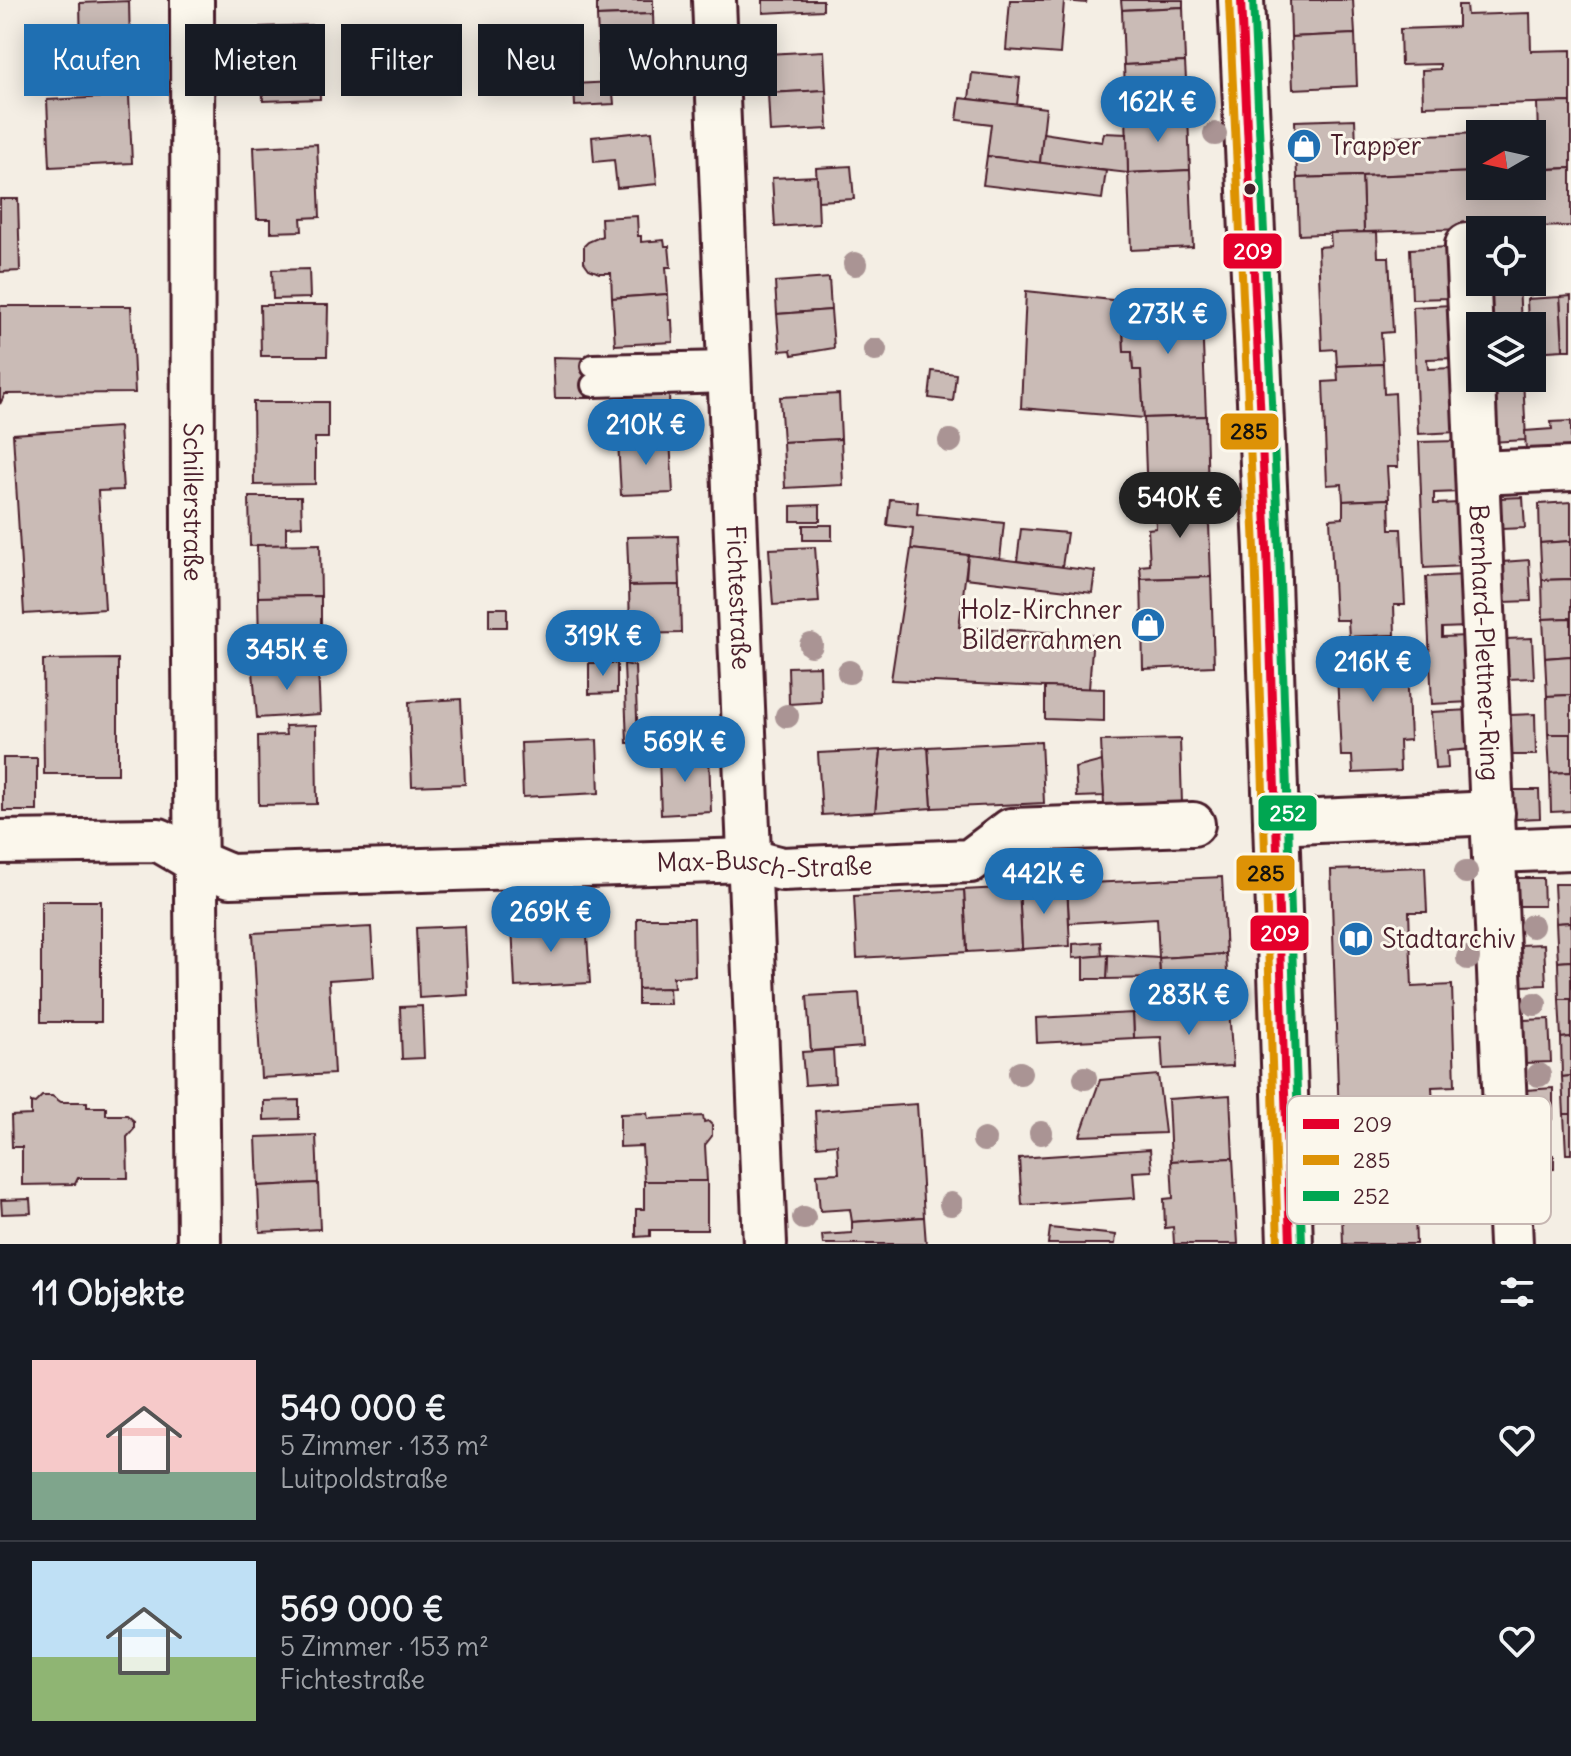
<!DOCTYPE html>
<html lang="de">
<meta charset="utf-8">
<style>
body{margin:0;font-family:Delius,sans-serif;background:#20242c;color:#f1f3f6;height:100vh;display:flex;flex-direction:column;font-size:30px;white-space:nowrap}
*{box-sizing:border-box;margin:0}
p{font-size:26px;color:#9ea1a6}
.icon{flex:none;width:44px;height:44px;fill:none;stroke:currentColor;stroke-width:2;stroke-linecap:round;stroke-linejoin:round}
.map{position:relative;height:1244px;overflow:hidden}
.panel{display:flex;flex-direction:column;background:#171b24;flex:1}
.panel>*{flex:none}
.hud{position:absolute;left:24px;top:24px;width:800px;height:72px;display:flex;gap:16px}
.needle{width:52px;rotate:261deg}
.controls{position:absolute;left:1466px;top:120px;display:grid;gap:16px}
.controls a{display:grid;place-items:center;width:80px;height:80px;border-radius:0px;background:#171b24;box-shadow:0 4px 20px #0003;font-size:40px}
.price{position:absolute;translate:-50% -68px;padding:0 18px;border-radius:28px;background:#1f6fb2;color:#fff;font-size:26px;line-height:52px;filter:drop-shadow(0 2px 4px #0008)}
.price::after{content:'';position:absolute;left:50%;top:48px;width:24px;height:18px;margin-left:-12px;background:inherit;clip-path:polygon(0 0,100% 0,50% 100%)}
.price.current{background:#222;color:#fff}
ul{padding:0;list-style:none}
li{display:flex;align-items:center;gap:24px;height:200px;padding:0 32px}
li+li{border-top:2px solid #363941}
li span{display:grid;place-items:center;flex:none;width:224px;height:160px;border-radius:0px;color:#555}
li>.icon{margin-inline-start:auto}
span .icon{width:96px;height:96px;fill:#fffc;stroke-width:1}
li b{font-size:34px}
h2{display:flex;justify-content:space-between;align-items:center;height:96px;padding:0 32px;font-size:34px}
.chip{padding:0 28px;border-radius:0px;background:#171b24;box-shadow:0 4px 20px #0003;font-size:28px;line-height:72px}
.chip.current{background:#1f6fb2;color:#fff}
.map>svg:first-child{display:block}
.building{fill:#cabbb6;stroke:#4a1f2b;stroke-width:2}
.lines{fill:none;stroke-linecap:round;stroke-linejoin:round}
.lane-casing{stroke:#4a1f2b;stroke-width:28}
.street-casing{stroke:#4a1f2b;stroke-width:48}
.secondary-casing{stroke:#4a1f2b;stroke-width:50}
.lane{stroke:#fbf7ec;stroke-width:22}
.street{stroke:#fbf7ec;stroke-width:42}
.secondary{stroke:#fbf7ec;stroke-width:44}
.bus-1-casing{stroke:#fbf7ec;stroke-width:14}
.bus-2-casing{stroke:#fbf7ec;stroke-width:14}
.bus-3-casing{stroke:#fbf7ec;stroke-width:14}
.bus-1{stroke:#e4002b;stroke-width:8}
.bus-2{stroke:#dd9206;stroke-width:8}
.bus-3{stroke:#00a651;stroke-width:8}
.tree{fill:#aa9494}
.bus-dot{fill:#4a1f2b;stroke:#fbf7ec;stroke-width:3}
.labels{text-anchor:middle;stroke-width:6;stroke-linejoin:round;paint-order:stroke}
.poi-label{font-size:26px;fill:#4a1f2b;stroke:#fbf7ec;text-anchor:start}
.street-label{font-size:26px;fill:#4a1f2b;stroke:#fbf7ec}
.key{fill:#fbf7ec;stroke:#c6b6b2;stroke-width:2}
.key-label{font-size:22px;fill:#4a1f2b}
.line-badge{stroke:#fbf7ec;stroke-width:3}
.badge-label{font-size:22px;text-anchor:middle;font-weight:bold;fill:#fff}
.pale-badge-label{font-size:22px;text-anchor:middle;font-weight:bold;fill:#111}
</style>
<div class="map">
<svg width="1571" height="1244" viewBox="0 0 1571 1244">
<rect width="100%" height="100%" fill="#f4eee4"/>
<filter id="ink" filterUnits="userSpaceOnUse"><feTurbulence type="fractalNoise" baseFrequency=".0125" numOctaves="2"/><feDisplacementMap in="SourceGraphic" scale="16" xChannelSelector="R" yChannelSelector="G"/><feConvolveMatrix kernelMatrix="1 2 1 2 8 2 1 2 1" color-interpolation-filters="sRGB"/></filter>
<g filter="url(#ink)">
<g class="building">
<path d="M597,0H653V14L597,16Z"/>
<path d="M763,0H823V10L763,13Z"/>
<path d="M1010,0H1087L1086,3L1064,1L1060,54L1006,50Z"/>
<path d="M1121,0H1183V7L1122,10Z"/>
<path d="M1290,0H1353L1355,34L1291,37Z"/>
<path d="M129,1L130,47H81L80,3Z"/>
<path d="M1458,5H1466L1467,15L1530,13L1531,51L1571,50V102L1423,106L1422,70L1440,69V64L1401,65L1400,29L1458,27Z"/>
<path d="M1183,7L1185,62L1124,65L1122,10Z"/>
<path d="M653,14L655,72H637V81L600,82L597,16Z"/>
<path d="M317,25L320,99L263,101L260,27Z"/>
<path d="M1355,34L1357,86L1293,89L1291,37Z"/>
<path d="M824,51L826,90L768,93L766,54Z"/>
<path d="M1185,62L1188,114L1126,117L1124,65Z"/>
<path d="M972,73L1020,78L1017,105L969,99Z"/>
<path d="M612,82L614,104L575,106L574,84Z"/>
<path d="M826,90L828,129L770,132L768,93Z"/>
<path d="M129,96L132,163L50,167L47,100Z"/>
<path d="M960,98L1046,108L1040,163L987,156L991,124L957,120Z"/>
<path d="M1571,102V168L1539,169L1537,103Z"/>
<path d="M1188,114L1190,170L1128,173L1126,117Z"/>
<path d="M1355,119L1356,146L1394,145V136L1510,132V134H1480V172L1297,178L1295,121Z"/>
<path d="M652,131L657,184L617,188L614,160L594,162L592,137Z"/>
<path d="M1043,133L1102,142L1104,133L1127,134L1128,173L1040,163Z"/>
<path d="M317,144L320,217L301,218L302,231L271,232V219H257L254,147Z"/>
<path d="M987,156L1106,171L1102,199L983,185Z"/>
<path d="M851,166L854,199L818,201L816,168Z"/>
<path d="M1571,168V226L1364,232L1362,176L1480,172V186H1532V170Z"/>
<path d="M1190,170L1193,247L1131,250L1128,173Z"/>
<path d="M817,176L819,224L775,227L772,178Z"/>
<path d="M1362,176L1364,232L1299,235L1297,178Z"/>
<path d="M0,199H18L20,271L0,272Z"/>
<path d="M637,216L638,236H641V242L664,240L665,246H669L671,267H666L668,294L612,298L611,273H599L589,269L584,262V246L588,242L602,236L601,218Z"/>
<path d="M1377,232L1378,257H1389L1393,332L1381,333L1383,364L1337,366L1336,349L1322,350L1318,247L1331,246L1330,233Z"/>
<path d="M1449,247L1451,298L1412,299L1410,249Z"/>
<path d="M309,269L310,298L273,299L272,270Z"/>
<path d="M829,278L831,310L777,314L775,282Z"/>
<path d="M1483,282H1519L1521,326H1485Z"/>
<path d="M1026,291L1131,302L1132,320L1123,321L1124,352H1132L1133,370H1141L1144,418L1021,408Z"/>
<path d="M668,294L669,320H672L673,342L615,345L612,298Z"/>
<path d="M1571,296V350H1563L1560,297Z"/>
<path d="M1201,297L1206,416L1144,418L1141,370H1133L1132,352H1124L1123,321L1132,320L1131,302Z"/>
<path d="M1560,297L1563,350L1532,352V326H1528L1527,299Z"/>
<path d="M260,305H328L327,356H261Z"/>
<path d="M1451,305L1454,358L1427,359L1428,369L1454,368L1457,432L1418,434L1413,307Z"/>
<path d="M0,306H131L135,393L5,394L0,404Z"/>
<path d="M831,310L834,348L792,355L791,350L780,351L777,314Z"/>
<path d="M553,357L593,358V398H555Z"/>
<path d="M1383,364L1384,394L1395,393L1398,467H1387L1389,499L1343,501L1342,484L1327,485L1323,382L1338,381L1337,366Z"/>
<path d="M932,371L956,374L953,401L929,398Z"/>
<path d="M1488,378H1523L1526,440L1490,442Z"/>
<path d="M669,391L670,438L618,441L616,393Z"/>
<path d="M839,394L841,439L783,442L780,397Z"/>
<path d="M253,402H328V438H315V484L254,485Z"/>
<path d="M1206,416L1208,497L1147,499L1144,418Z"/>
<path d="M1571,421V450L1526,452L1525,431L1552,429L1551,422Z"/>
<path d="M119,427L123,490L98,491L105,609L24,614L13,434Z"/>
<path d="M670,438L673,493L621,495L618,441Z"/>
<path d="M841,439L843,485L785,488L783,442Z"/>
<path d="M1457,441L1460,492L1434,493V504L1460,503L1463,566L1424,568L1419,442Z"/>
<path d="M249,497H301L302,526L286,527V545L250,546Z"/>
<path d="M1208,497L1211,577L1141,579L1140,566L1150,565L1148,529L1156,528L1155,498Z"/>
<path d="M1523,497L1525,528L1502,529L1500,498Z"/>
<path d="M890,499L918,502L917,514L1004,523L1000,559L911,549L913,528L887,525Z"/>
<path d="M1389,499L1390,529H1401L1405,605H1394L1395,635L1349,637L1348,620H1335L1330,519L1343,518V501Z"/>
<path d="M1571,502V541L1540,543L1539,504Z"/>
<path d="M820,505V521H791V506Z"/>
<rect x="803" y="525" width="29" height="15"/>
<path d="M1021,529L1067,533L1062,567L1017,561Z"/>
<path d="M678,536L680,585L629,586L627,537Z"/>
<path d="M1571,541V579L1542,580L1540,543Z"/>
<path d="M320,544L321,596L258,597L257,545Z"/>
<path d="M815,547L819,602L773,605L769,549Z"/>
<path d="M911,549L968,555L959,627L1093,635L1089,689L891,680Z"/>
<path d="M968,555L1095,571L1092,593L966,578Z"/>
<path d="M1529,560L1531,601L1504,602L1502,562Z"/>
<path d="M1465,575L1467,627L1442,628V637L1467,636L1470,702L1432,704L1426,577Z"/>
<path d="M1211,577L1214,666L1143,669L1141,579Z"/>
<path d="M1571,579V618L1543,619L1542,580Z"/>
<path d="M680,585L681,633L630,634L629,586Z"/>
<path d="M321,596V642L259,643L258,597Z"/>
<rect x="489" y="608" width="18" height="19"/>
<path d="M1571,618V656L1545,658L1543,619Z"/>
<path d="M1395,635L1396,665H1407L1410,740L1399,741L1400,771L1353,773L1352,756H1341L1336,654H1350L1349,637Z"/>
<path d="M1532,638L1534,678L1507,679L1505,639Z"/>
<path d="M1571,656V695L1547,696L1545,658Z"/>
<path d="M118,659V774H44L43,660Z"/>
<path d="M589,663H617V693L589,694Z"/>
<path d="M624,664L635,666L638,743H627Z"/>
<path d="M820,666L821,702L789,704L788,667Z"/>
<path d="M318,667L320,714L257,718L253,671Z"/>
<path d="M1045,687L1104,689V721L1045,719Z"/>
<path d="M1571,695V734H1548L1547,696Z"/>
<path d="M461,699L465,784L412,786L409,702Z"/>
<path d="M1471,710L1473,749L1447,751L1448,768L1435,769L1431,712Z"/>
<path d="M1535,714L1536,755H1511L1510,715Z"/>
<path d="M316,725L317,804L259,805L258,736L286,735L285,726Z"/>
<path d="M1548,734H1571V772L1550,773Z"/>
<path d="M1180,739L1182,803L1104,805L1101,741Z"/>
<path d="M597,740L599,793L523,797L521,743Z"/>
<path d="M1041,741L1044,803L932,808L928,747Z"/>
<path d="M928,747L932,808L875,812L881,750Z"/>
<path d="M881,750L875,812L822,815L818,753Z"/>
<path d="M709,754L711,812L661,815L659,756Z"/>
<rect x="3" y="758" width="34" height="53"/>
<path d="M1102,761L1104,796L1077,797L1075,768Z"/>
<path d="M1571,772V811L1551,812L1550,773Z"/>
<path d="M1513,790H1539L1540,818L1513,819Z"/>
<path d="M1425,867L1427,912H1409L1412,987L1452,985L1455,1086L1432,1087L1434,1125L1412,1126L1416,1244H1343L1331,870Z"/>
<path d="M1222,877L1226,954L1159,958L1157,918L1069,923L1067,884Z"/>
<path d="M1517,878H1543L1544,906H1517Z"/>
<path d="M1067,884L1070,946L1022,949L1019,887Z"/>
<path d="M1554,884H1571V922L1556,923Z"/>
<path d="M1019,887L1022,949L967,952L964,890Z"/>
<path d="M964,890L967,952L857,958L854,896Z"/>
<rect x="41" y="901" width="60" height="121"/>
<path d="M637,918H694L695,976L673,977L674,988L638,989Z"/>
<path d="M586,920L590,983L515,987L512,924Z"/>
<path d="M1571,922V961L1558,962L1556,923Z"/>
<path d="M465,926L468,995L419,998L416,928Z"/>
<path d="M371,927L374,977L329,980L334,1074L261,1078L253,933Z"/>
<path d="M1101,942L1102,956L1073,958V944Z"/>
<path d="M1544,944L1546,985L1521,986L1519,945Z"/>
<path d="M1226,954L1229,1009L1162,1012L1159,958Z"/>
<path d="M1108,955L1159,958L1160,978L1107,979Z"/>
<path d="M1108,955L1107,979H1084V957Z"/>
<path d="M1571,961V999H1559L1558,962Z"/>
<path d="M669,988L670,1004H638V989Z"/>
<path d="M859,993L863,1047L811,1051L807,996Z"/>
<path d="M1559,999H1571V1037L1561,1038Z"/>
<path d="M422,1006L424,1058L402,1059L400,1007Z"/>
<path d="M1229,1009L1233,1066L1163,1069L1161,1037L1134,1038L1133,1013Z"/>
<path d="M1133,1013L1134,1038L1037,1043L1036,1018Z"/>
<path d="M1549,1019L1551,1062L1524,1063L1523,1020Z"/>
<path d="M1571,1037V1076L1562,1077L1561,1038Z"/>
<path d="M833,1050L835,1083L805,1085L802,1052Z"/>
<path d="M1158,1075L1165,1133L1080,1136L1100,1080Z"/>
<path d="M1571,1076V1114H1564L1562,1077Z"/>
<path d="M1553,1088V1119L1535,1120V1111H1526V1090Z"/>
<path d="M1230,1095L1233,1158L1171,1161L1168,1099Z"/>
<path d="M42,1096H52L61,1102H87V1107H106V1115H127L134,1121V1129L127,1137L128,1178H78L75,1184L22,1185V1147H12L11,1116L31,1115V1102L35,1103Z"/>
<path d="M299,1100V1119L264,1120V1101Z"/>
<path d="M917,1104L924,1217L852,1222L850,1209L820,1211L817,1174L839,1173L837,1144L817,1146L815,1111Z"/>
<path d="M647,1113L648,1119L703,1116L704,1122L708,1121L712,1125V1136L705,1145L707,1181H644L642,1146L620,1147V1114Z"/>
<path d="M1564,1114H1571V1154H1566Z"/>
<path d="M316,1135L318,1183L258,1186L256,1137Z"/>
<path d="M1150,1149L1152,1171L1133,1172L1135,1198L1022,1205L1019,1158Z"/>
<path d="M1554,1155V1169L1528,1170V1156Z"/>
<path d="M1233,1158L1238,1244H1174L1173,1227L1165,1228L1164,1199L1173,1198L1171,1161Z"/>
<path d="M644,1181H707V1230H650V1236L636,1237V1209H644Z"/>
<path d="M318,1183L320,1229L260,1232L258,1186Z"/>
<path d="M30,1199L31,1213L2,1214L1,1200Z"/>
<path d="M924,1217L926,1244H823L822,1235L852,1233V1222Z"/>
<path d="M1050,1228L1116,1235L1115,1244H1048Z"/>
</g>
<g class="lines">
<g class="lane-casing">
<g id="lane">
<path d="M593,366L728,363"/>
<path d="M593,385L729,381"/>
</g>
</g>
<g class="street-casing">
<g id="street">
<path id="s1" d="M192,0L193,540L199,1244"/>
<path id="s2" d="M714,0L765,1244"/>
<path id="s3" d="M1467,245L1511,1244"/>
<path d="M1478,473L1571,469"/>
<path d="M1275,823L1493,813"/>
<path id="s4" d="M0,842L159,840L197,862L230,876L748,860L782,869L970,861L1011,830L1193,824"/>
<path d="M1494,851L1571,848"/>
</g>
</g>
<g class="secondary-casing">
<path id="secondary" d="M1241,0L1267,549L1290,1244"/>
</g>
<use href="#lane" class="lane"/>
<use href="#street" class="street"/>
<use href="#secondary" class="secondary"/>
<g class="bus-1-casing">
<path id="bus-1" d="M1241,0L1267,549L1290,1244"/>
</g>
<g class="bus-2-casing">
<path id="bus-2" d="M1229,1L1255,549L1278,1244"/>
</g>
<g class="bus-3-casing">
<path id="bus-3" d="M1253,0L1279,549L1302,1244"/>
</g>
<use href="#bus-1" class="bus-1"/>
<use href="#bus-2" class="bus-2"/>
<use href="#bus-3" class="bus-3"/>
</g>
<g class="tree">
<circle cx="1215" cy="134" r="12"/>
<circle cx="855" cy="264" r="12"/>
<circle cx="875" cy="350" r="12"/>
<circle cx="950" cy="441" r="12"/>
<circle cx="811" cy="645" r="12"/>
<circle cx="849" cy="672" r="12"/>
<circle cx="787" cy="716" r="12"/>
<circle cx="1466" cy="872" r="12"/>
<circle cx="1532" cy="926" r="12"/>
<circle cx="1468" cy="958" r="12"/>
<circle cx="1535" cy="1004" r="12"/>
<circle cx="1020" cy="1073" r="12"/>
<circle cx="1539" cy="1075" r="12"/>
<circle cx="1085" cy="1078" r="12"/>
<circle cx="1041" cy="1133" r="12"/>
<circle cx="984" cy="1140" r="12"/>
<circle cx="951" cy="1204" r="12"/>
<circle cx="804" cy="1218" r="12"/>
</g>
</g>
<defs>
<g id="shop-disc" transform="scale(1.8)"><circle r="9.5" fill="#1f6fb2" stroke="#fbf7ec"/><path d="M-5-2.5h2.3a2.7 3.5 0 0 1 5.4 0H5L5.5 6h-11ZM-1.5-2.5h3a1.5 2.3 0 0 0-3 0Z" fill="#fff"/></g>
<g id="library-disc" transform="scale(1.8)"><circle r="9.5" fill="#1f6fb2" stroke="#fbf7ec"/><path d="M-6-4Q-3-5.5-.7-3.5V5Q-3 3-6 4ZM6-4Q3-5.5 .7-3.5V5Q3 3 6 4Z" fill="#fff"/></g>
</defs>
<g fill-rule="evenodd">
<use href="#shop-disc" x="1304" y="146"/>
<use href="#shop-disc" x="1148" y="625"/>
<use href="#library-disc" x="1356" y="939"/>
</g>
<circle class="bus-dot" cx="1250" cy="189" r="7"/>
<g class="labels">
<g class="poi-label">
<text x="1330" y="155">Trapper</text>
<text x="1122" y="619" text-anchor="end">Holz-Kirchner<tspan x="1122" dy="30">Bilderrahmen</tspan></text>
<text x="1382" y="948">Stadtarchiv</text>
</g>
<g class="street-label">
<text dy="9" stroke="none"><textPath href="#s1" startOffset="502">Schillerstraße</textPath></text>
<text dy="9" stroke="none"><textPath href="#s2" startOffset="598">Fichtestraße</textPath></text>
<text dy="9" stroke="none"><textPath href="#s3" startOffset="398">Bernhard-Plettner-Ring</textPath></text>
<text dy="9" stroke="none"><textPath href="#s4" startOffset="774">Max-Busch-Straße</textPath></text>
</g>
</g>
<rect x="1287" y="1096" width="264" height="128" rx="12" class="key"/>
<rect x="1303" y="1119" width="36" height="10" fill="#e4002b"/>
<rect x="1303" y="1155" width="36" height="10" fill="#dd9206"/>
<rect x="1303" y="1191" width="36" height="10" fill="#00a651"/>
<g class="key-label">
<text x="1353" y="1132">209</text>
<text x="1353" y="1168">285</text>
<text x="1353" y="1204">252</text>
</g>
<g class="line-badge">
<rect x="1222" y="232" width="61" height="38" rx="8" fill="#e4002b"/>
<rect x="1219" y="412" width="61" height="39" rx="8" fill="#dd9206"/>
<rect x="1257" y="794" width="61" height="38" rx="8" fill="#00a651"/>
<rect x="1235" y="854" width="61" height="38" rx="8" fill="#dd9206"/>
<rect x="1249" y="914" width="61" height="38" rx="8" fill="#e4002b"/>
</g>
<g class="badge-label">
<text x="1253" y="259">209</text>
<text x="1288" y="821">252</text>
<text x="1280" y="941">209</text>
</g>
<g class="pale-badge-label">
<text x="1249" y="439">285</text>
<text x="1266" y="881">285</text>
</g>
</svg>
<div class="controls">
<a><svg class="needle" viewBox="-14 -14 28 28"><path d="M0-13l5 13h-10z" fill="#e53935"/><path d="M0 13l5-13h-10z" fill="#9ea1a6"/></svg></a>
<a><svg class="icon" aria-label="locate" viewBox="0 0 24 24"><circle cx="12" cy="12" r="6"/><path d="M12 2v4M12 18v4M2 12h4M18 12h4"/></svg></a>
<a><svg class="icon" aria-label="layers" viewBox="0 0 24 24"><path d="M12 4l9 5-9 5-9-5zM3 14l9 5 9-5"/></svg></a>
</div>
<b class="price" style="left:1158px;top:144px">162K €</b>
<b class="price" style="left:1168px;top:356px">273K €</b>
<b class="price" style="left:646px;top:467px">210K €</b>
<b class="price current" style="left:1180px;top:540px">540K €</b>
<b class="price" style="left:603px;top:678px">319K €</b>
<b class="price" style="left:287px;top:692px">345K €</b>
<b class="price" style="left:1373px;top:704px">216K €</b>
<b class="price" style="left:685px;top:784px">569K €</b>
<b class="price" style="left:1044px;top:916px">442K €</b>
<b class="price" style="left:551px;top:954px">269K €</b>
<b class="price" style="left:1189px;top:1037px">283K €</b>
<div class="hud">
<a class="chip current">Kaufen</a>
<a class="chip">Mieten</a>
<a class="chip">Filter</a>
<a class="chip">Neu</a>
<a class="chip">Wohnung</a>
</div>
</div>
<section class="panel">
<h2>11 Objekte<svg class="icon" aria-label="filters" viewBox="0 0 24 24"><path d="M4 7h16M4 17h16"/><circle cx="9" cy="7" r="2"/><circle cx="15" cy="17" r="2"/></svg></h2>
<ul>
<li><span style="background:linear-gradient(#f6c9c9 70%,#7fa58c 0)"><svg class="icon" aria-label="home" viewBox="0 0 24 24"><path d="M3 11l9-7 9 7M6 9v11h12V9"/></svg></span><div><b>540 000 €</b><p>5 Zimmer · 133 m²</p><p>Luitpoldstraße</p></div><svg class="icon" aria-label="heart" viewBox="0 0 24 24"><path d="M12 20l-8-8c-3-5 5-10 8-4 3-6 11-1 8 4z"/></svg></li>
<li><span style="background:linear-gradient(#bfe0f5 60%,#8fb573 0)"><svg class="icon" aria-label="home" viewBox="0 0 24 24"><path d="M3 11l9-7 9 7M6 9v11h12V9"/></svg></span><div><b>569 000 €</b><p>5 Zimmer · 153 m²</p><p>Fichtestraße</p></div><svg class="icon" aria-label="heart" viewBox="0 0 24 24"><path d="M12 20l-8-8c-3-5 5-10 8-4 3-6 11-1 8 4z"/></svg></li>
</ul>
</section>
